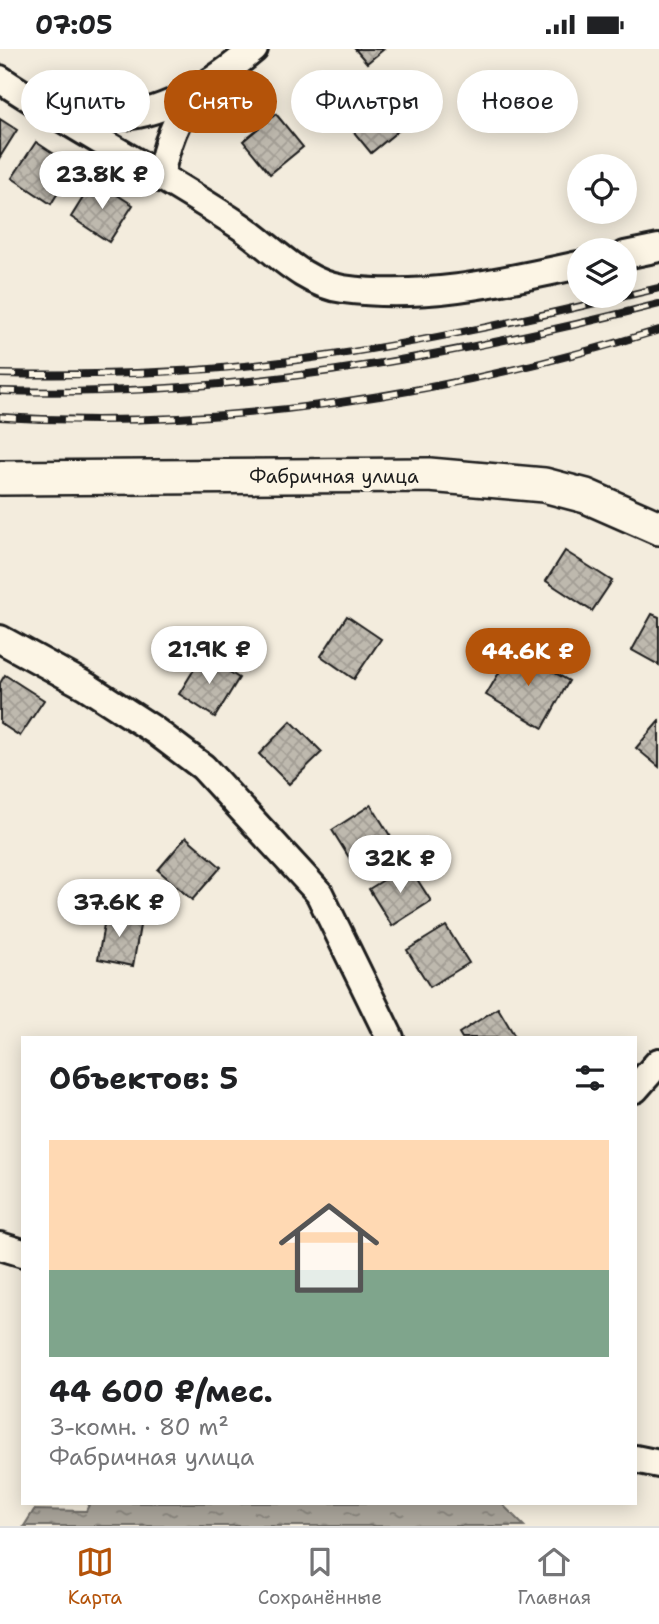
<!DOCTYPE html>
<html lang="ru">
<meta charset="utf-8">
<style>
body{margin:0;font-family:"Shantell Sans",sans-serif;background:#f2f2f2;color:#202124;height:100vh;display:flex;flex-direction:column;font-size:26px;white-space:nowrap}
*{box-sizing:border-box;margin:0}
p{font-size:23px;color:#757577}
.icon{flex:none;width:38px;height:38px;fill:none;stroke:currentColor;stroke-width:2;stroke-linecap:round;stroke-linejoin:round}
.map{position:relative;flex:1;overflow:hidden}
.sheet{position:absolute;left:21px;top:987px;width:616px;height:469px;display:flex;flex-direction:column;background:#fff;border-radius:0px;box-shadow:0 4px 18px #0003}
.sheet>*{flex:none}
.top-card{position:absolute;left:21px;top:21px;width:618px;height:63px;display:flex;gap:14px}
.controls{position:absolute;left:567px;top:105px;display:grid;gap:14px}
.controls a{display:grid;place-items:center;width:70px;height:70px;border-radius:50%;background:#fff;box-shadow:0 4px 18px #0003;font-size:35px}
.price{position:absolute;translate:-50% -60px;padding:0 16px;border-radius:24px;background:#fff;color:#222;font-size:23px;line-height:46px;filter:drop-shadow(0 2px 4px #0008)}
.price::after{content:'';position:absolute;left:50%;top:42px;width:21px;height:16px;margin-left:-10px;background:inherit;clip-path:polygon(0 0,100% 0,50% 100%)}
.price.active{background:#b45309;color:#fff}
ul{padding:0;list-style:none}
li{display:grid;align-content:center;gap:14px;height:371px;padding:0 28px}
li span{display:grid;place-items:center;height:217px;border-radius:0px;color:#555}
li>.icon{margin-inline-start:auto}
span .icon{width:126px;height:126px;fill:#fffc;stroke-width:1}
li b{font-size:30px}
h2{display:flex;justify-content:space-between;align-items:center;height:84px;padding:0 28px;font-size:30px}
.chip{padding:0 24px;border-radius:32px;background:#fff;box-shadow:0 4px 18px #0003;font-size:24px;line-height:63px}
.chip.active{background:#b45309;color:#fff}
.status{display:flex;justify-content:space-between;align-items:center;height:49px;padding:0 35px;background:#fff;direction:ltr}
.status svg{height:19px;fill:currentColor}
.tabs{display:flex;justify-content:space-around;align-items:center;height:98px;border-top:2px solid #e0e0e0;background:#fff;font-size:19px;color:#757577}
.tabs a{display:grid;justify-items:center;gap:4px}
.tabs .active{color:#b45309}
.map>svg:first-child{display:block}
.water{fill:url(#water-ripples);stroke:#716e68;stroke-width:2}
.building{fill:url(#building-cross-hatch);stroke:#1c1c1c;stroke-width:2}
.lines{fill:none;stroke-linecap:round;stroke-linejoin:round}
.minor-casing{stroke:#1c1c1c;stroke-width:32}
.major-casing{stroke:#1c1c1c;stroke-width:38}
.minor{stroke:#fcf5e5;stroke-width:26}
.major{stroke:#fcf5e5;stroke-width:33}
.rail-casing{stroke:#1c1c1c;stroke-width:8}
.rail{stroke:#fcf5e5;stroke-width:5;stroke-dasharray:16;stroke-linecap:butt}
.labels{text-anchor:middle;stroke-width:7;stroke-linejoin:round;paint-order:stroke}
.street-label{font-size:19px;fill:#1c1c1c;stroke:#fcf5e5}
</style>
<div class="status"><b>07:05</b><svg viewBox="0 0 49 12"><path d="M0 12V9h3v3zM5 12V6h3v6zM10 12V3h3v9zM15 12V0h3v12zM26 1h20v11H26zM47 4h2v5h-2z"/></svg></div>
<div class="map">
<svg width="659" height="1477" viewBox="0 0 659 1477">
<defs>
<pattern id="water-ripples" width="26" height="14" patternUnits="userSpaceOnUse" patternTransform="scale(1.75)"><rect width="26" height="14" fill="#aaa59b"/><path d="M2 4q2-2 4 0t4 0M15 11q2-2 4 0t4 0" fill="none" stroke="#8a867e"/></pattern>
<pattern id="building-cross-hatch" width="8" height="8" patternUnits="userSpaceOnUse" patternTransform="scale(1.75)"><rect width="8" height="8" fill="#beb9ae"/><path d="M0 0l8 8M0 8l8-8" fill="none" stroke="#a39e95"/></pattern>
</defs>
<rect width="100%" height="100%" fill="#f3ecdd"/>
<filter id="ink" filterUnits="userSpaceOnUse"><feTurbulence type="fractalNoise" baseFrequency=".0143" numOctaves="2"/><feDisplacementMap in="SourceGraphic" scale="14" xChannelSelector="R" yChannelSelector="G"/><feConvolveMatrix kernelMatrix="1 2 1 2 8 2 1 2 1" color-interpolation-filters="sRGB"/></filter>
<g filter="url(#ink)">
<path class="water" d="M90,1454H501L524,1477H24L34,1461L86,1462Z"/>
<g class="building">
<path d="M355,0H384L367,14Z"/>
<path d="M376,44L404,77L371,104L344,71Z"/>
<path d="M276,65L303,98L270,125L243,92Z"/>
<path d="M0,70L17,81L0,108Z"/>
<path d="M36,93L74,118L51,155L12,129Z"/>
<path d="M94,131L133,156L109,193L71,168Z"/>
<path d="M565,502L612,532L592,562L546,532Z"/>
<path d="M652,565L659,568V616L632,601Z"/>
<path d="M347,567L381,590L354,630L321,607Z"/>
<path d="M513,600L569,632L543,679L486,646Z"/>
<path d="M203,606L239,629L215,668L179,645Z"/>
<path d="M5,626L44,651L20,687L0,674V634Z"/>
<path d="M291,672L322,703L289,735L259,705Z"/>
<path d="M659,672V718L636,699Z"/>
<path d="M371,756L394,793L355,818L332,781Z"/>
<path d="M186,788L221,818L192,851L158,821Z"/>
<path d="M408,816L431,852L392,877L369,840Z"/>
<path d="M106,864L141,871L133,917L98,910Z"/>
<path d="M446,877L469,914L430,938L407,901Z"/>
<path d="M498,959L516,989H462L459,984Z"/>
</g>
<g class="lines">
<g class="minor-casing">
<g id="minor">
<path d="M0,30C78,82 162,125 240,177C273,199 301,234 343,240C424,251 501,233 579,216"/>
<path d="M51,59C70,61 90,66 110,67C162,70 216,32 254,0"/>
<path d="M160,129C166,95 175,71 195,43"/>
<path d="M625,206L659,199"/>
<path d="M0,590L86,637L154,681L203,718L319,844L390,989"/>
<path d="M635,1040L659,1013"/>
<path d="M0,1197L23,1204"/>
<path d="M635,1410L659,1415"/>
</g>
</g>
<g class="major-casing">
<path id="major" d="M0,429L429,426L544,436L586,447L659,479"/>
</g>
<use href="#minor" class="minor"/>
<use href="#major" class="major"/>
<g class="rail-casing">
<g id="rail">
<path d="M0,325C104,327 208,324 312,309C428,293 545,266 659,239"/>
<path d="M0,342C223,349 443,310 659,255"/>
<path d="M0,368C220,382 449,346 659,281"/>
</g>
</g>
<use href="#rail" class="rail"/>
</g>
</g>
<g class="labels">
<g class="street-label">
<text x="334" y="434">Фабричная улица</text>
</g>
</g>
</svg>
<div class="controls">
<a><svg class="icon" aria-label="locate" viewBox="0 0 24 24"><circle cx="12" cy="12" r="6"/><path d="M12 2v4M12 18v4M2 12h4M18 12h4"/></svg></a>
<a><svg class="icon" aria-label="layers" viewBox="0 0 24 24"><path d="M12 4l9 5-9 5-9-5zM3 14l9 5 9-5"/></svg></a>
</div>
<b class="price" style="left:102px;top:162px">23.8K ₽</b>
<b class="price" style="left:209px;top:637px">21.9K ₽</b>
<b class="price active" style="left:528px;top:639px">44.6K ₽</b>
<b class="price" style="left:400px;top:846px">32K ₽</b>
<b class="price" style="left:119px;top:890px">37.6K ₽</b>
<div class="top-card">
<a class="chip">Купить</a>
<a class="chip active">Снять</a>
<a class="chip">Фильтры</a>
<a class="chip">Новое</a>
</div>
<section class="sheet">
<h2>Объектов: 5<svg class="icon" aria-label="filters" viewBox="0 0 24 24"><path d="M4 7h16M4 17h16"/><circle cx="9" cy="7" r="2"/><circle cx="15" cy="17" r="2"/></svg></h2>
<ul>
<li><span style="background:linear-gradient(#ffd9b3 60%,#7fa58c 0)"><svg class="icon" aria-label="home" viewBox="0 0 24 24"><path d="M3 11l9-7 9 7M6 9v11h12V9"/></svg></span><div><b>44 600 ₽/мес.</b><p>3-комн. · 80 m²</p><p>Фабричная улица</p></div></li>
</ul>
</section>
</div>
<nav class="tabs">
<a class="active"><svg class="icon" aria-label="map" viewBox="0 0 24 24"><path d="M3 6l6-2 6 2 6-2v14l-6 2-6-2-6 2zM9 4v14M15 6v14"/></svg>Карта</a>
<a><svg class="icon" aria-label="saved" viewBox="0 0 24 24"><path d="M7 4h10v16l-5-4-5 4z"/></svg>Сохранённые</a>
<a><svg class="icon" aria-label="home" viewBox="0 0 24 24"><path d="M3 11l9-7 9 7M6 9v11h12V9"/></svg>Главная</a>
</nav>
